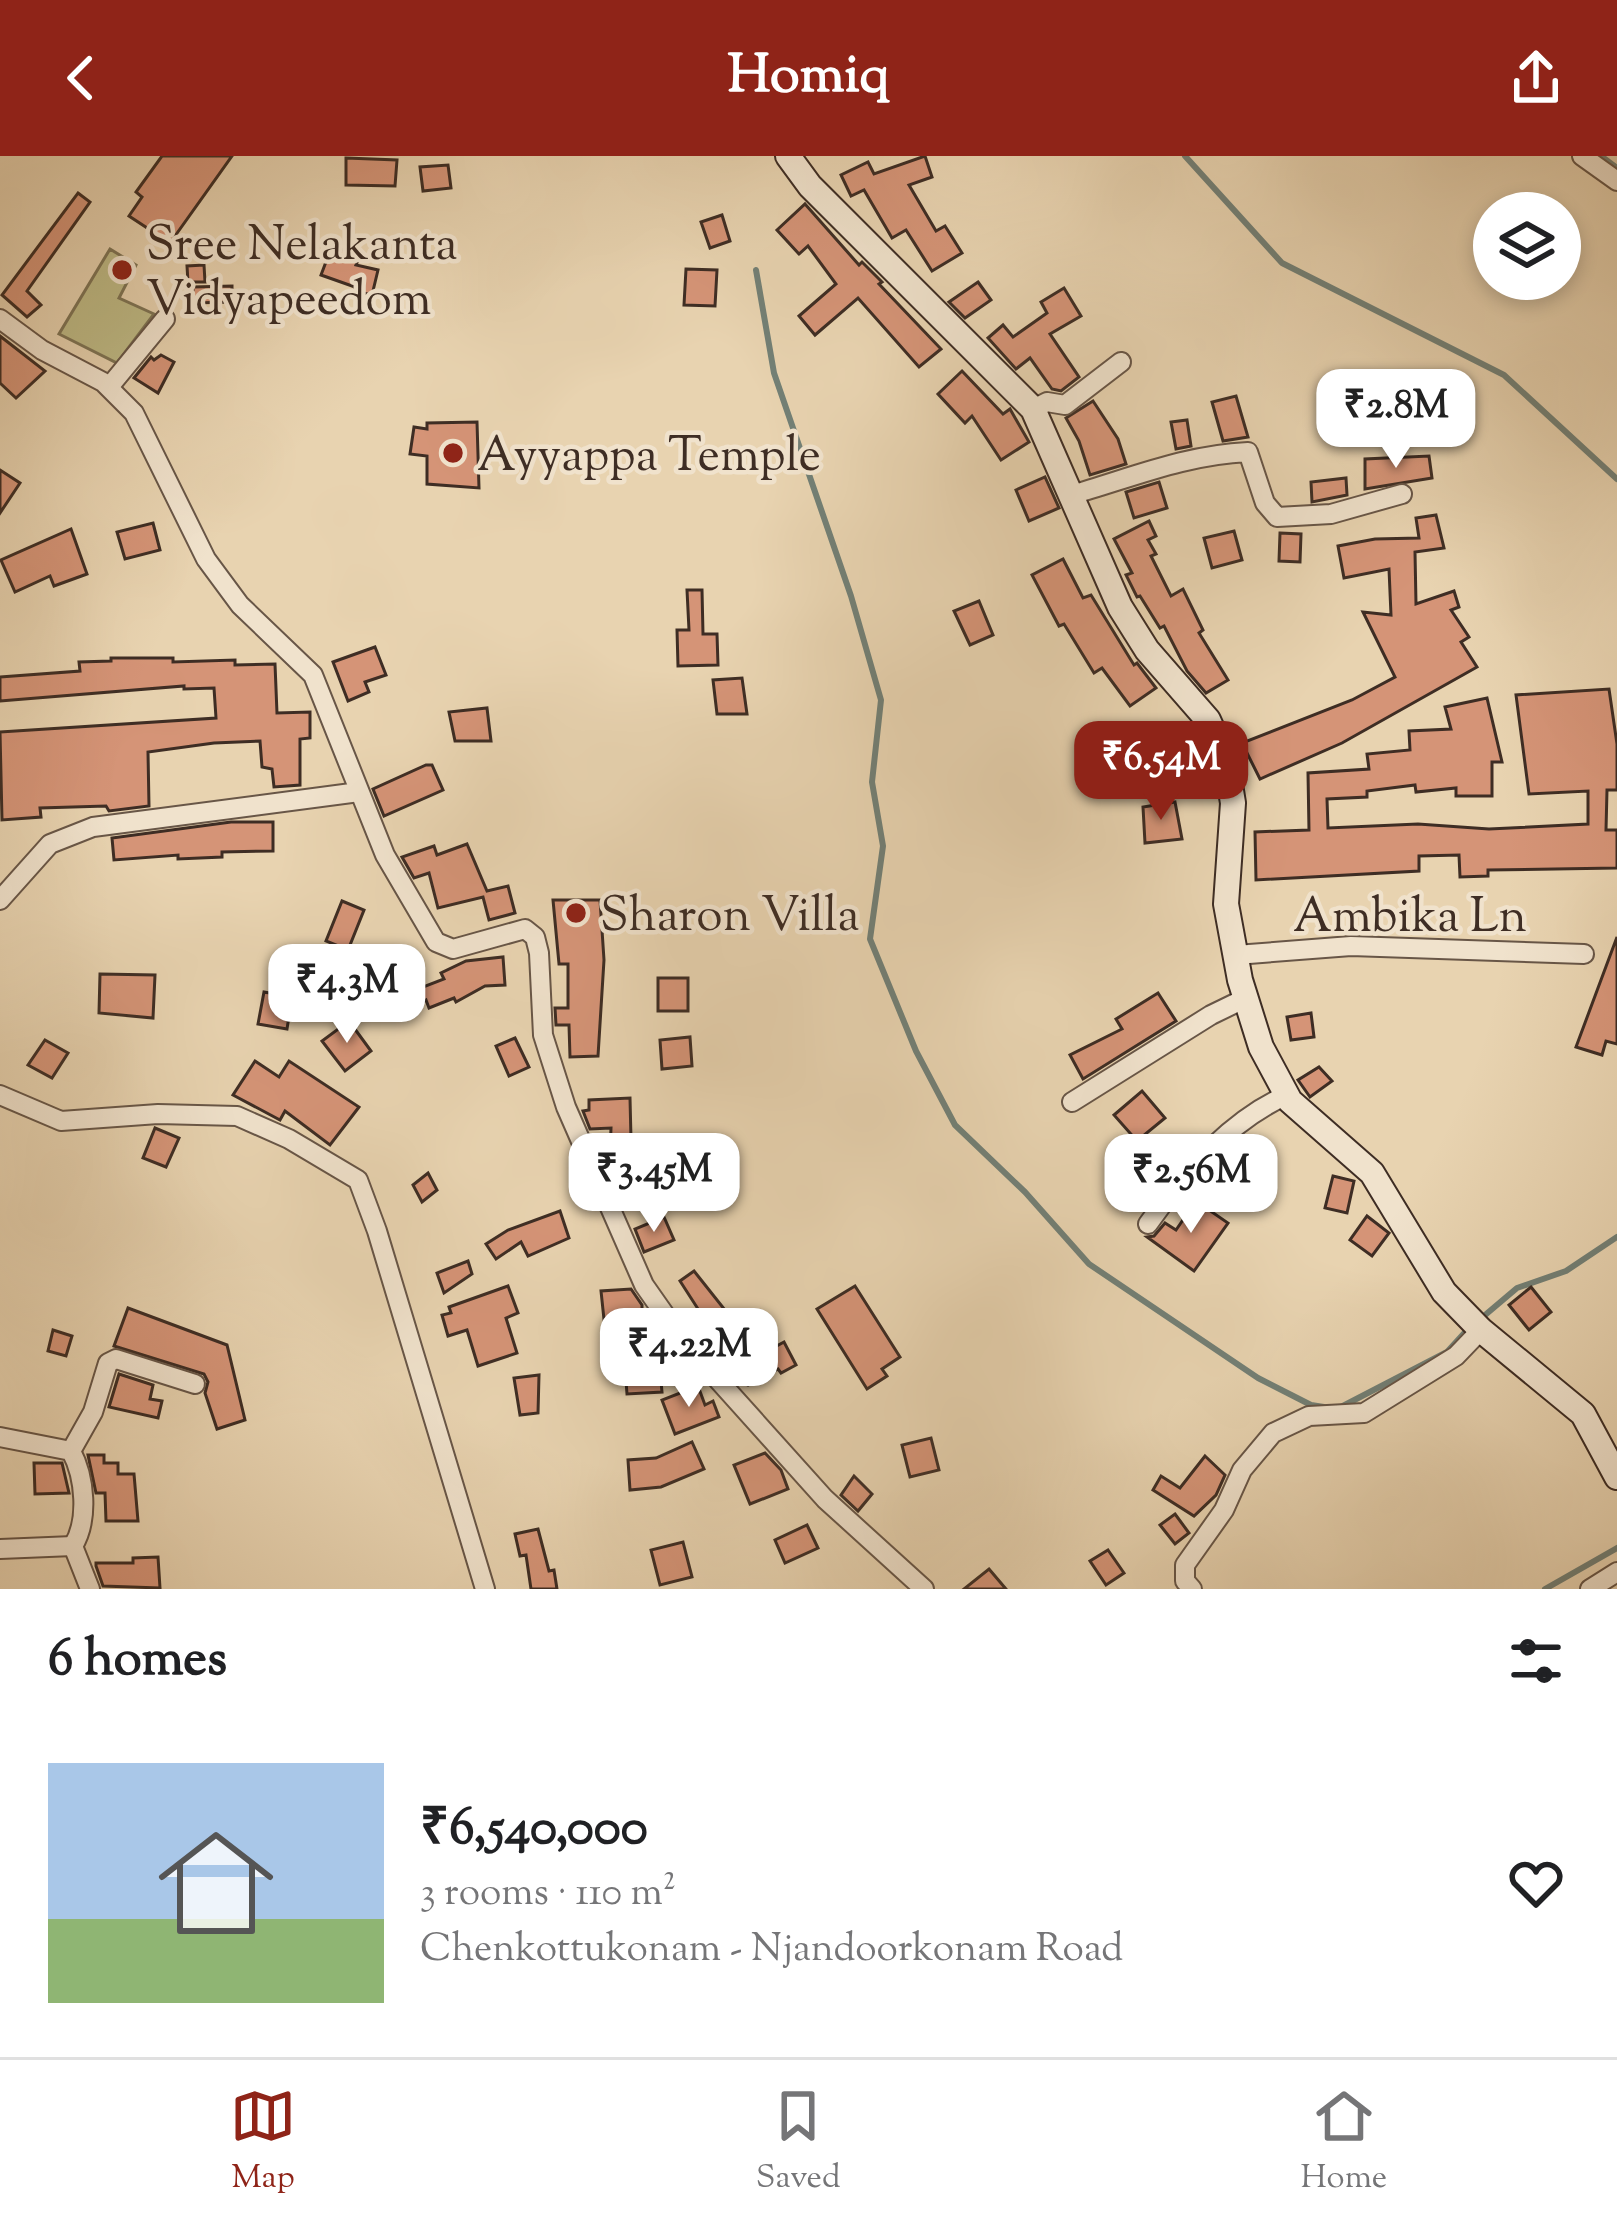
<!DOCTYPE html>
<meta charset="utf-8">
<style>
body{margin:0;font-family:"Sorts Mill Goudy",serif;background:#f6f6f6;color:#202124;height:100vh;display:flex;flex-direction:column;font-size:45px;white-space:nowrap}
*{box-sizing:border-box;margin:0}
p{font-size:39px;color:#757577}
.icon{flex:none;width:66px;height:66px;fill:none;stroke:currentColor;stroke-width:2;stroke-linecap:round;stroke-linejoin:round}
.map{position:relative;height:1433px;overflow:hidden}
.details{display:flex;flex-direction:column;background:#fff;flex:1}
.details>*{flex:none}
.controls{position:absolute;left:1473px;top:36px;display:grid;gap:24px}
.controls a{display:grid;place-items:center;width:108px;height:108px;border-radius:50%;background:#fff;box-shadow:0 6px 18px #0003;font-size:60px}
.price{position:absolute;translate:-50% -102px;padding:0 27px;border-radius:24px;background:#fff;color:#222;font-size:39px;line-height:78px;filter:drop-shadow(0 3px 6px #0008)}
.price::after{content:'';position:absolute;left:50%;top:72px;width:36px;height:27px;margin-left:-18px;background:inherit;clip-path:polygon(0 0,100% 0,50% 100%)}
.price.on{background:#8f2418;color:#fff}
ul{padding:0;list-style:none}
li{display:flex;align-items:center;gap:36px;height:300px;padding:0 48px}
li+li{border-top:3px solid #e0e0e0}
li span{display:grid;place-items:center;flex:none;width:336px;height:240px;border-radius:0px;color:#555}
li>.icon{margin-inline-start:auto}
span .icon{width:144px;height:144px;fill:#fffc;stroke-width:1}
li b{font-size:51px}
h2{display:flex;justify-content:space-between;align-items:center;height:144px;padding:0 48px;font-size:51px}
header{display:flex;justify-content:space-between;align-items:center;height:156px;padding:0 48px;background:#8f2418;color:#fff;font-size:54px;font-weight:800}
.tab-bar{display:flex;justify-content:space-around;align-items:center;height:168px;border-top:3px solid #e0e0e0;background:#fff;font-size:33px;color:#757577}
.tab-bar a{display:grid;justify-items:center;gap:6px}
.tab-bar .on{color:#8f2418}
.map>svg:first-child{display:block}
.green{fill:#beba86;stroke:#7e7455;stroke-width:3}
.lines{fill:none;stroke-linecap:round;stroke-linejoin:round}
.stream{stroke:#738076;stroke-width:6}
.building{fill:#d59477;stroke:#3e2d24;stroke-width:3}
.minor-casing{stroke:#685647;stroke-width:22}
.secondary-casing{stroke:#3e2d24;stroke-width:28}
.minor{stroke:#f0e2cc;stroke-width:18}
.secondary{stroke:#f0e2cc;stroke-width:24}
.poi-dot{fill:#8f2418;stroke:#f0e2cc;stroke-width:4.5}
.labels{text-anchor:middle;stroke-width:9;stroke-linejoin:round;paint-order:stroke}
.poi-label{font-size:48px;fill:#3e2d24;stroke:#f0e2cc;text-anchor:start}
.street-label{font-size:48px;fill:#3e2d24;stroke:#f0e2cc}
</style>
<header><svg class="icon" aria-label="back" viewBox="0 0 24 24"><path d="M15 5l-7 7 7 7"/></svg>Homiq<svg class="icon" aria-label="share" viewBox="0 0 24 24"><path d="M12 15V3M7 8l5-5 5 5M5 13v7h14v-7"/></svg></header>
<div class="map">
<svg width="1617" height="1433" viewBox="0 0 1617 1433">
<rect width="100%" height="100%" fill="#e8d3b0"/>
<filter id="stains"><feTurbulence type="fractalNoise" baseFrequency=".00167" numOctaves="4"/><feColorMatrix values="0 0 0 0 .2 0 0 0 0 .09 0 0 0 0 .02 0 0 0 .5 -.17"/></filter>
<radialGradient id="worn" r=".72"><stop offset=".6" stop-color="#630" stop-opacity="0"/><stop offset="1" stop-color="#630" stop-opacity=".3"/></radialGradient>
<path class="green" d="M110,93L136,109L119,142L154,158L117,207L59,178Z"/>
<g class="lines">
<g class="stream">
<path d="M1185,0L1282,107L1504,219L1617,323"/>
<path d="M1601,0L1617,12"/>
<path d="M756,114L774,217L851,440L881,544L872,626L883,690L870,783L916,895L955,969L1025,1036L1089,1108L1258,1222L1311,1249L1324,1251"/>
<path d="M1478,1165L1517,1132L1566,1115L1617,1081"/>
<path d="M1337,1253L1447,1196L1468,1173"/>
<path d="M1545,1433L1617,1392"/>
</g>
</g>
<g class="building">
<path d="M162,0H232L170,87L129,60L142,41L136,36Z"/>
<path d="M925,0L932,21L909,29L936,75L945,70L962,97L932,115L906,74L892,82L864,34L851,40L841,19L868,6L874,18Z"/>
<path d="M346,2L397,4L395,30L346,29Z"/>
<path d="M448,9L451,32L423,35L420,11Z"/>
<path d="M78,37L90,46L27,135L41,149L27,161L2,139Z"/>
<path d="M805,48L859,109L862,106L882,126L879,128L941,193L919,211L858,142L815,179L799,160L836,128L808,90L799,98L777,74Z"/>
<path d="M722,59L730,85L710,92L701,66Z"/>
<path d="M332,90L360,100L356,109L378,114L372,139L354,135L355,131L321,119Z"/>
<path d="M204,109L205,126H188L187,110Z"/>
<path d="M686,113L717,114L715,150L684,149Z"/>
<path d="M978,126L991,144L965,162L949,146Z"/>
<path d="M232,130V146L193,147V131Z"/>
<path d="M1064,132L1081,160L1050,178L1079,221L1061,235L1052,233L1030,202L1016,213L988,182L1003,169L1013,181L1047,157L1041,146Z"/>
<path d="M0,180L45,215L16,242L0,227Z"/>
<path d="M161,199L174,206L158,237L134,222L151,201L154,204Z"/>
<path d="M962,215L1003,258L1010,253L1029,286L1001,304L972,260L965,267L938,238Z"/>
<path d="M1236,240L1248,281L1223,285L1212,246Z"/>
<path d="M1093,245L1118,283L1126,308L1090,319L1079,285L1066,262Z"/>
<path d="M1187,264L1191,290L1176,293L1171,266Z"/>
<path d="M477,266L479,332L427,328V300L410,298L414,271L427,273V267Z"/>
<path d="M1429,300L1432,322L1365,333V303Z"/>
<path d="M0,314L20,327L0,357Z"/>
<path d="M1045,321L1059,352L1029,365L1016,334Z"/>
<path d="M1346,322L1347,339L1312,346L1311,326Z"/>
<path d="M1159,326L1167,352L1134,362L1126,336Z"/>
<path d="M1436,359L1444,392L1415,396L1416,448L1454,435L1459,451L1451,454L1469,481L1461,486L1477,511L1342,587L1260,623L1242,587L1352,544L1395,521L1363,456L1391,459L1389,413L1344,422L1338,390L1375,383L1419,382L1416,362Z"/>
<path d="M1149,365L1156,380L1148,384L1156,398L1151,400L1171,440L1183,433L1203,474L1199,477L1228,524L1206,537L1187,515L1164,470L1160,472L1140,440L1137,441L1126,419L1132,417L1114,383Z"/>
<path d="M153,367L160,394L125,403L117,376Z"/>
<path d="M71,373L87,418L54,430L50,420L15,436L1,404Z"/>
<path d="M1234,375L1242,404L1212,412L1204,382Z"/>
<path d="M1280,377L1301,378L1300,406L1279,405Z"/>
<path d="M1063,403L1083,442L1091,439L1134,509L1137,507L1156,532L1130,550L1102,512L1094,517L1064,468L1059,470L1032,419Z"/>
<path d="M687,434H702L703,478H717L718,509L678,510L677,474H689Z"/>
<path d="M979,445L993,479L970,489L954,455Z"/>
<path d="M375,491L386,519L365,526L369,536L348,545L333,506Z"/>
<path d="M111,502H173V506L235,504V509L275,508L277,557L310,556V582L300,583V629L274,631L272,613L262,611L260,585L214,587L148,596L149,650L109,655L106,650L40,652L41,661L2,664L0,576L216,562L214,532L184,533V530L0,545V521L80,515L79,506L111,505Z"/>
<path d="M742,522L747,558H717L713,524Z"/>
<path d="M1609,533L1617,588V634H1607L1606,674H1617V712L1488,714V720L1460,721L1459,699L1419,700V715L1256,724L1255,676L1309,674L1308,617L1369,613L1367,598L1410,594L1409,575L1451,573L1445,551L1487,542L1502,606H1492V640H1456V632L1416,636L1415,629L1367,635V641L1327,643L1328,672L1418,668L1489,673L1588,668V635L1529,638L1516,539Z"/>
<path d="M487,552L491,585H455L449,556Z"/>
<path d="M426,609H432L443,634L384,660L373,633Z"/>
<path d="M1175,646L1182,683L1145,687L1143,651Z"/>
<path d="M231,666H273V695L222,696V701L178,703V699L114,704L112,682Z"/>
<path d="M467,688L487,735L508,730L515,757L489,764L483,741L438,752L429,717L414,722L402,701L434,690L437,699Z"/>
<path d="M553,744H600L604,804L598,900L570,901L569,869H556L555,852H568V808H559Z"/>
<path d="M342,745L364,754L348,794L326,785Z"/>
<path d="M1617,781V888L1606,885L1602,899L1576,891Z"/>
<path d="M352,794L371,815L346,838L327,817Z"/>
<path d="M503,801L505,829L485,830L456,846L454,842L429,852L426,844L400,860L389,842L410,830L413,835L444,823L441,817L466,805Z"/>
<path d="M100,818L155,819L153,862L99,857Z"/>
<rect x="658" y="822" width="30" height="33"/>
<path d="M264,836L292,841L287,873L258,868Z"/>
<path d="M1158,837L1176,865L1083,923L1070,899L1122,873L1116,863Z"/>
<path d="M1311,857L1314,881L1291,884L1287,861Z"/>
<path d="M349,865L371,895L345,915L322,885Z"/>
<path d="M690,881L692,910L662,913L660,884Z"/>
<path d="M515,882L529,911L509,920L496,890Z"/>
<path d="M45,884L68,897L52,922L28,909Z"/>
<path d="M255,905L279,921L289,905L359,951L330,989L285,955L280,964L233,939Z"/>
<path d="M1319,911L1332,925L1310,941L1298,924Z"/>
<path d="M1142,935L1165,962L1137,985L1114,959Z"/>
<path d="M630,942L631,983L641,1009L617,1018L615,1013L609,1015L603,1001L610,998L611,972L590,973L583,955L589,954V944Z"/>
<path d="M155,972L179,982L166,1011L143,1002Z"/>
<path d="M428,1017L437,1034L422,1046L413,1029Z"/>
<path d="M1333,1020L1354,1025L1347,1057L1325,1052Z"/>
<path d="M1196,1045L1228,1067L1194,1115L1147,1081L1154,1080L1165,1067L1176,1074Z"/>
<path d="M560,1055L569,1082L528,1100L521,1086L496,1103L486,1088L508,1074Z"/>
<path d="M1367,1060L1389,1077L1372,1100L1350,1084Z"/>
<path d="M664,1061L674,1084L644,1096L635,1073Z"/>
<path d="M468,1105L472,1118L444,1137L437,1117Z"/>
<path d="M694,1115L736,1168L746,1160L771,1193L784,1186L796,1209L781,1217L778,1213L748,1229L736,1224L729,1216L736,1212L680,1125Z"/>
<path d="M508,1130L518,1157L506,1162L517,1197L478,1210L467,1174L448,1180L442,1159L451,1157L449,1151Z"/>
<path d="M855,1130L900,1201L882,1213L887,1220L867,1233L817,1153Z"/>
<path d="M1531,1131L1551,1156L1529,1174L1509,1149Z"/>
<path d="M631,1133L642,1149V1166L657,1181L662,1236L627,1238L624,1199L614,1200L611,1172L605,1173L601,1135Z"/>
<path d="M128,1152L227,1189L245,1264L217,1273L205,1237L208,1226L204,1218L114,1190Z"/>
<path d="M53,1174L72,1180L66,1200L48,1195Z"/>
<path d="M119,1218L153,1229L150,1243L162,1245L158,1262L109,1251Z"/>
<path d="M539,1219L538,1257L520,1259L514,1222Z"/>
<path d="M698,1230L705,1249L713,1245L719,1261L675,1278L662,1244Z"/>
<path d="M931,1282L939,1314L910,1321L902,1289Z"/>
<path d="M692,1286L704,1313L661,1331L630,1334L628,1304L656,1302Z"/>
<path d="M765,1297L781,1314L788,1333L750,1348L734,1309Z"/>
<path d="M88,1299H104V1307H118V1318H134L138,1365H106L105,1337H96Z"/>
<path d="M1205,1300L1225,1319L1216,1339L1194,1360L1153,1334L1161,1320L1180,1332Z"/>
<path d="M34,1307H62L69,1337L35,1338Z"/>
<path d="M854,1320L872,1338L858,1355L841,1339Z"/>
<path d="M1175,1358L1189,1377L1175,1388L1160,1369Z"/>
<path d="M807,1369L818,1392L785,1407L775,1384Z"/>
<path d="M538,1373L549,1415L554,1414L557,1433H531L526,1399L520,1400L515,1378Z"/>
<path d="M683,1386L692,1421L660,1429L651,1394Z"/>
<path d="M1108,1394L1124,1417L1106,1429L1090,1405Z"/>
<path d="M158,1401L160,1432L103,1430L96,1410V1407H133V1402Z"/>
<path d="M989,1413L1006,1433H964Z"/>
</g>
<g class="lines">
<g class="minor-casing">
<g id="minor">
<path d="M1582,0L1617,25"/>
<path d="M0,163L42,194L103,226L134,257L206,403L240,449L313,519L385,699L436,786L453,793L525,773L535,781L539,797L543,879L566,951L644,1129L684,1186L825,1343L924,1433"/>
<path d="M109,231L165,163"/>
<path d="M1033,253L1047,246L1065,249L1121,206"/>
<path d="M1071,339C1131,322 1184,299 1248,296L1265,347L1277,361L1331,358L1402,338"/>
<path d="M0,744L50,688L93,671L359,636"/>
<path d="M1236,799L1351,790L1584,798"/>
<path d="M0,939L61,965L158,958L237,960L289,983L358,1024L377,1075L485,1433"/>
<path d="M1072,946L1211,859L1246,842"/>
<path d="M1148,1068C1183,1018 1230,964 1287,939"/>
<path d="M0,1281L71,1295C85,1321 89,1364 73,1390L90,1433"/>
<path d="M71,1295L93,1256L108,1207L116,1203L195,1228"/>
<path d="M0,1393L73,1390"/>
<path d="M1192,1433L1185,1425V1409L1224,1354L1242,1314L1273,1277L1309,1260L1364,1257L1456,1200L1481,1174"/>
<path d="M1590,1433L1617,1416"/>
</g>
</g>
<g class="secondary-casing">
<path id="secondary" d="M788,0L810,30L1033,253L1120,451L1147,494L1208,564L1226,604L1233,647L1226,748L1240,824L1261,891L1290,945L1372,1017L1444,1136L1481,1174L1583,1258L1617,1321"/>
</g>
<use href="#minor" class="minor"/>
<use href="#secondary" class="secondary"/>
</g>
<g class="poi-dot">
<circle cx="122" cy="114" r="12"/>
<circle cx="453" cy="297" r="12"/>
<circle cx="576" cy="757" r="12"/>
</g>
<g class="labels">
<g class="poi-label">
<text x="146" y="103">Sree Nelakanta<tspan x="146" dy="55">Vidyapeedom</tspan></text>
<text x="477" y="314">Ayyappa Temple</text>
<text x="600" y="774">Sharon Villa</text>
</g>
<g class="street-label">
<text x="1410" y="775">Ambika Ln</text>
</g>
</g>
<rect width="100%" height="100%" filter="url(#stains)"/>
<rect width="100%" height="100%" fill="url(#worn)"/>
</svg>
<div class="controls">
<a><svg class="icon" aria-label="layers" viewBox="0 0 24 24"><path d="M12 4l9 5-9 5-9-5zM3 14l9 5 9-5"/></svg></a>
</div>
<b class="price" style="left:1396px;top:315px">₹2.8M</b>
<b class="price on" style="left:1161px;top:667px">₹6.54M</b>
<b class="price" style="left:347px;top:890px">₹4.3M</b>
<b class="price" style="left:654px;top:1079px">₹3.45M</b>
<b class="price" style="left:1191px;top:1080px">₹2.56M</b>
<b class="price" style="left:689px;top:1254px">₹4.22M</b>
</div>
<section class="details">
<h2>6 homes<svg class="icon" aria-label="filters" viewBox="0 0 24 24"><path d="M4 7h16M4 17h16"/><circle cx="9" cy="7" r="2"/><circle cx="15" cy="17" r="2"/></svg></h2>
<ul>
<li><span style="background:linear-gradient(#a9c7e8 65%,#8fb573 0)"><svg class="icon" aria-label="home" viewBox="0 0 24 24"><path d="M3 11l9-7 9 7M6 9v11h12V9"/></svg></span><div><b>₹6,540,000</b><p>3 rooms · 110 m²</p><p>Chenkottukonam - Njandoorkonam Road</p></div><svg class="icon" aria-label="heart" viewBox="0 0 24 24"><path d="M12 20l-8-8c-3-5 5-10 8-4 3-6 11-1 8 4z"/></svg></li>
</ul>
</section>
<nav class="tab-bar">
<a class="on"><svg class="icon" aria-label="map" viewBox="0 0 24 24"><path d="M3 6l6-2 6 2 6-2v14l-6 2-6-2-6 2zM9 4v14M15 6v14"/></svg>Map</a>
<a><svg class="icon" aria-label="saved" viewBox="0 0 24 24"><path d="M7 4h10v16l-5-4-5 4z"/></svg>Saved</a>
<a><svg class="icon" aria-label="home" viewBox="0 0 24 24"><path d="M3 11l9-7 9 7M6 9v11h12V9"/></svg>Home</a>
</nav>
